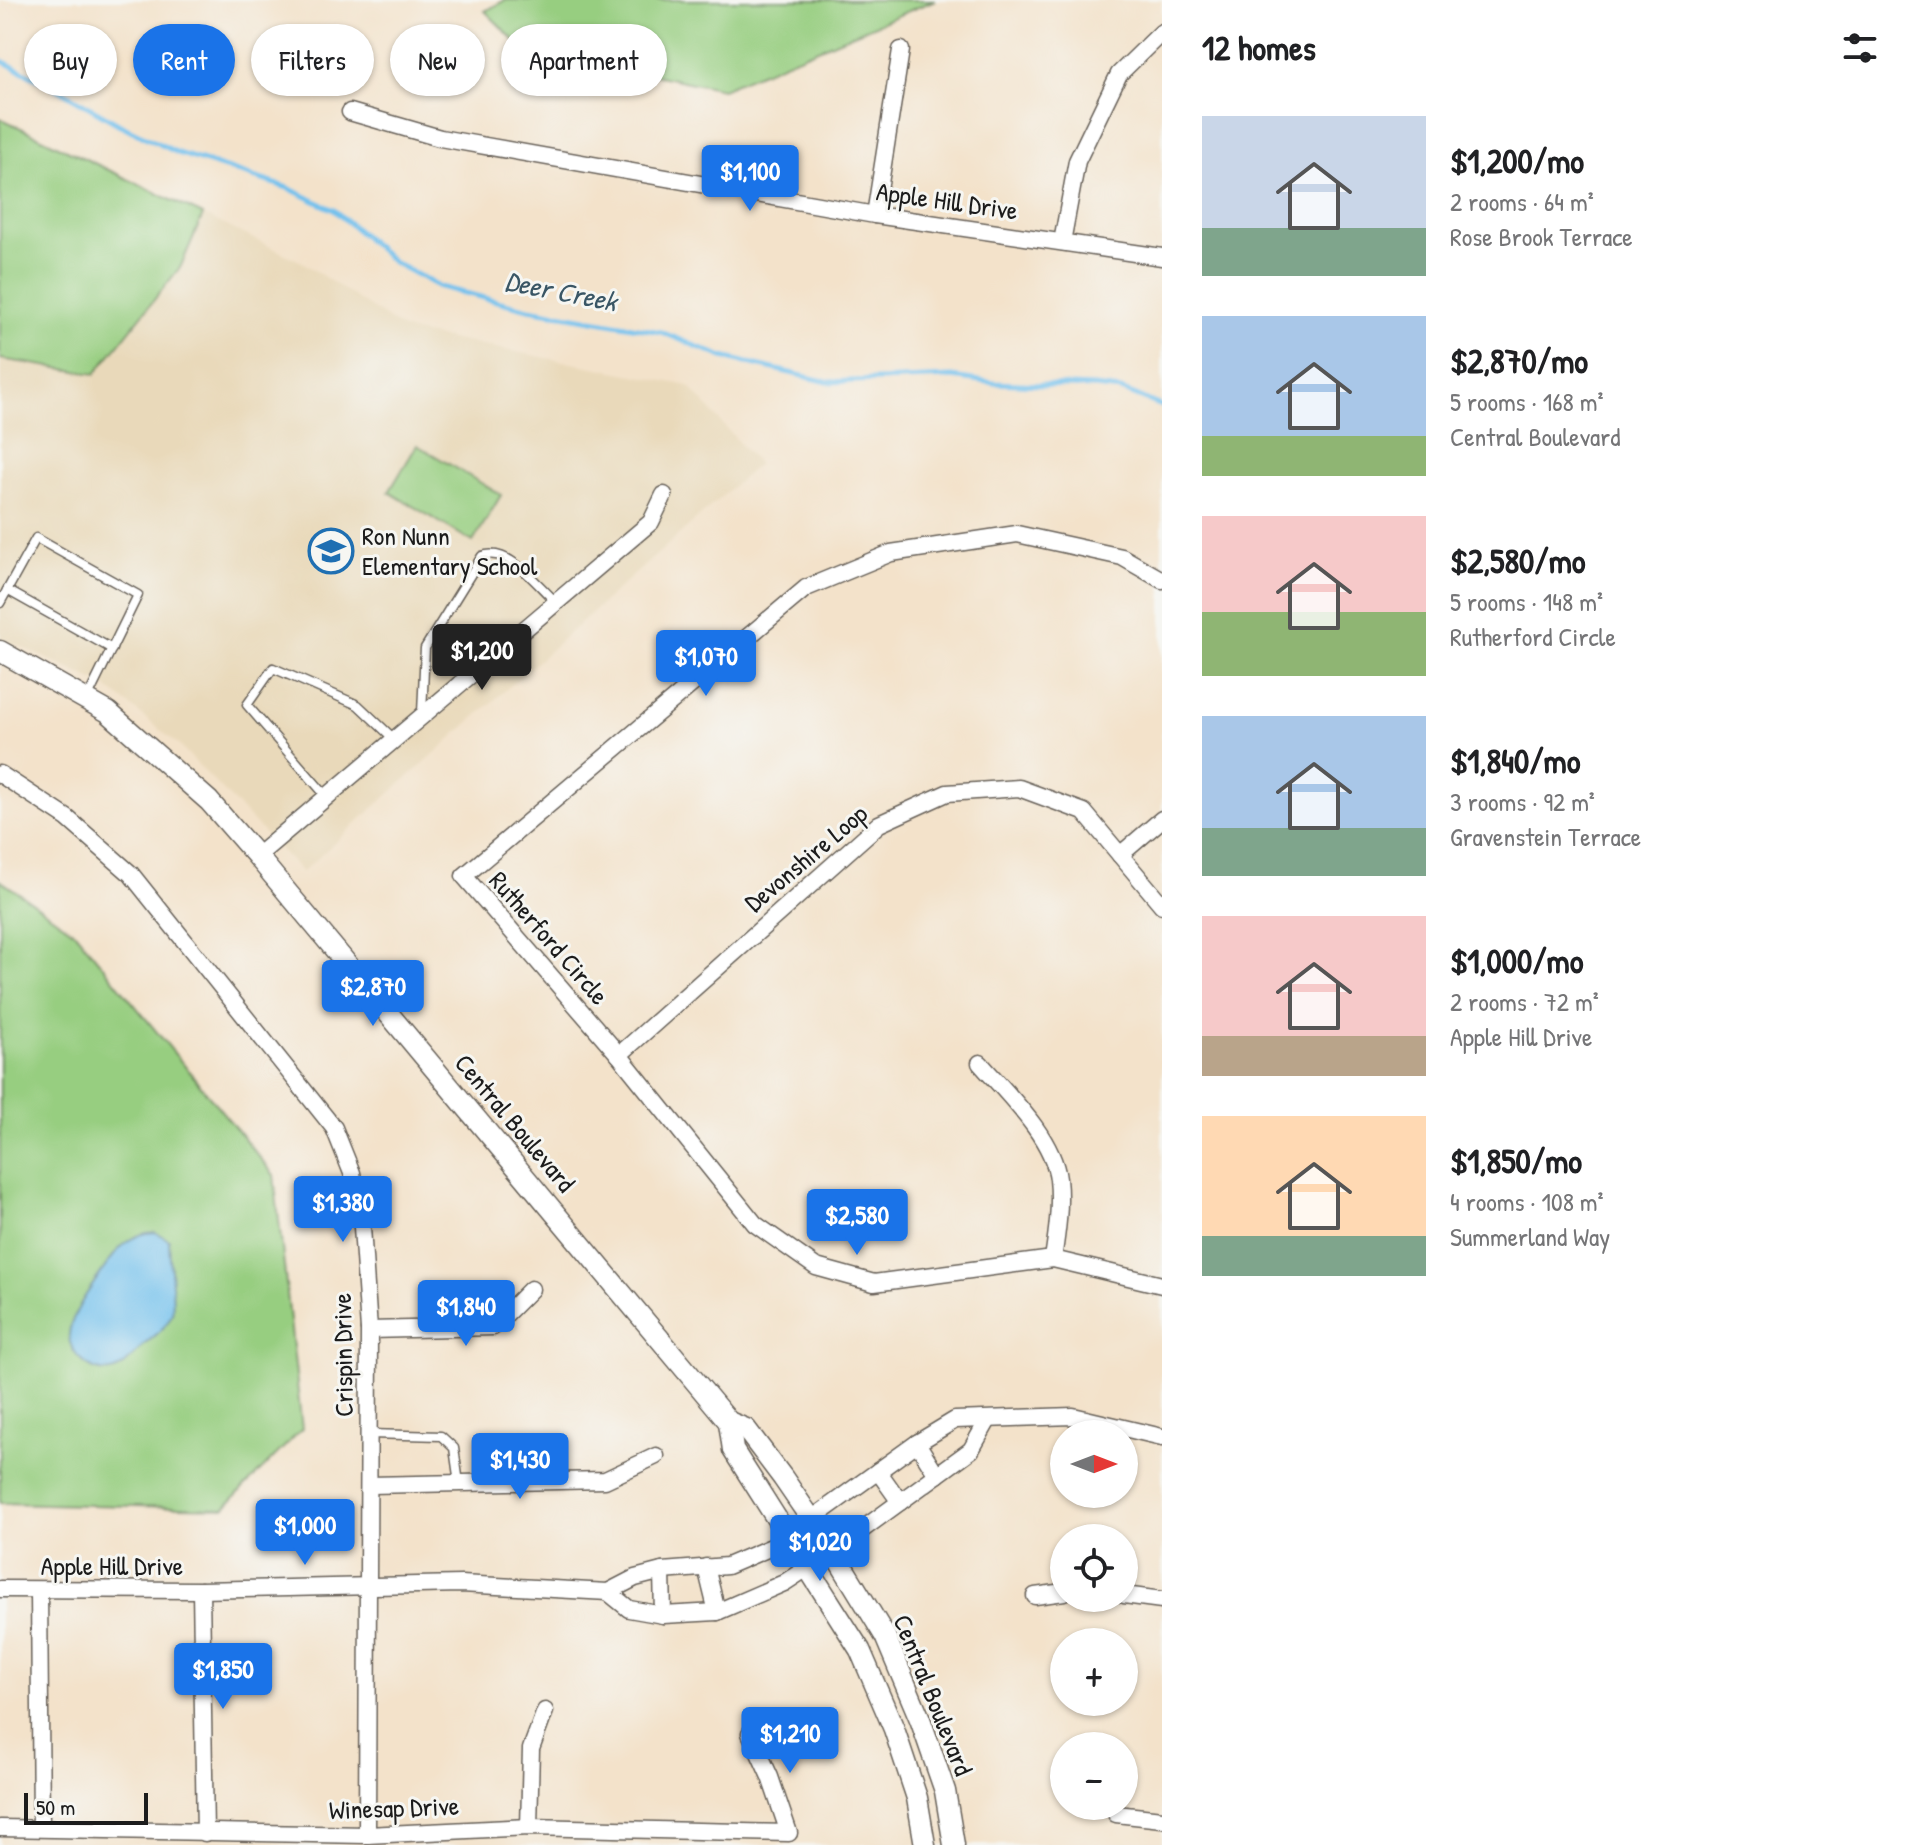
<!DOCTYPE html>
<meta charset="utf-8">
<style>
body{margin:0;font-family:"Patrick Hand",sans-serif;background:#f6f6f6;color:#202124;height:100vh;display:flex;flex-direction:column;font-size:30px;white-space:nowrap}
*{box-sizing:border-box;margin:0}
p{font-size:26px;color:#757577}
.icon{flex:none;width:44px;height:44px;fill:none;stroke:currentColor;stroke-width:2;stroke-linecap:round;stroke-linejoin:round}
.map{position:relative;flex:1;overflow:hidden}
.drawer{display:flex;flex-direction:column;background:#fff;width:760px}
.drawer>*{flex:none}
.hud{position:absolute;left:24px;top:24px;width:760px;height:72px;display:flex;gap:16px}
.needle{width:52px;rotate:90deg}
.fabs{position:absolute;left:1050px;top:1420px;display:grid;gap:16px}
.fabs a{display:grid;place-items:center;width:88px;height:88px;border-radius:50%;background:#fff;box-shadow:0 2px 6px #0004;font-size:40px}
.scale{position:absolute;left:24px;bottom:20px;width:124px;box-sizing:border-box;padding-left:8px;border:4px solid #1c1c1c;border-top:0;font-size:22px;line-height:28px;white-space:nowrap;color:#1c1c1c;-webkit-text-stroke:6px #f6f6f2;paint-order:stroke}
.price{position:absolute;translate:-50% -68px;padding:0 18px;border-radius:8px;background:#1a73e8;color:#fff;font-size:26px;line-height:52px;filter:drop-shadow(0 2px 4px #0008)}
.price::after{content:'';position:absolute;left:50%;top:48px;width:24px;height:18px;margin-left:-12px;background:inherit;clip-path:polygon(0 0,100% 0,50% 100%)}
.price.on{background:#222;color:#fff}
ul{padding:0;list-style:none}
li{display:flex;align-items:center;gap:24px;height:200px;padding:0 40px}
li span{display:grid;place-items:center;flex:none;width:224px;height:160px;border-radius:0px;color:#555}
li>.icon{margin-inline-start:auto}
span .icon{width:96px;height:96px;fill:#fffc;stroke-width:1}
li b{font-size:34px}
h2{display:flex;justify-content:space-between;align-items:center;height:96px;padding:0 40px;font-size:34px}
.tag{padding:0 28px;border-radius:36px;background:#fff;box-shadow:0 2px 6px #0004;font-size:28px;line-height:72px}
.tag.on{background:#1a73e8;color:#fff}
main{display:flex;flex:1;min-height:0}
.map>svg:first-child{display:block}
.built{fill:#e9d9ba}
.green{fill:#97ce80;stroke:#5a754e;stroke-width:2}
.water{fill:#73c1ed;stroke:#486e84;stroke-width:2}
.lines{fill:none;stroke-linecap:round;stroke-linejoin:round}
.stream{stroke:#73c1ed;stroke-width:5}
.service-casing{stroke:#676159;stroke-width:11}
.minor-casing{stroke:#676159;stroke-width:19}
.tertiary-casing{stroke:#676159;stroke-width:23}
.service{stroke:#fff;stroke-width:8}
.minor{stroke:#fff;stroke-width:16}
.tertiary{stroke:#fff;stroke-width:20}
.labels{text-anchor:middle;stroke-width:6;stroke-linejoin:round;paint-order:stroke}
.street-label{font-size:26px;fill:#1c1c1c;stroke:#f6f6f2}
.poi-label{font-size:26px;fill:#1c1c1c;stroke:#f6f6f2;text-anchor:start}
.water-label{font-size:28px;font-style:italic;fill:#3a5665;stroke:#f6f6f2}
</style>
<main>
<div class="map">
<svg width="1162" height="1845" viewBox="0 0 1162 1845">
<rect width="100%" height="100%" fill="#f6f6f2"/>
<filter id="ink" filterUnits="userSpaceOnUse"><feTurbulence type="fractalNoise" baseFrequency=".0125" numOctaves="2"/><feDisplacementMap in="SourceGraphic" scale="16" xChannelSelector="R" yChannelSelector="G"/><feConvolveMatrix kernelMatrix="1 2 1 2 8 2 1 2 1" color-interpolation-filters="sRGB"/></filter>
<filter id="wash" filterUnits="userSpaceOnUse"><feTurbulence type="fractalNoise" baseFrequency=".006" numOctaves="4" result="noise"/><feDisplacementMap in="SourceGraphic" scale="32" xChannelSelector="R" yChannelSelector="G"/><feGaussianBlur stdDeviation="1.8" result="paint"/><feColorMatrix in="noise" values="0 0 0 0 0 0 0 0 0 0 0 0 0 0 0 0 0 1.4 0 .05"/><feComposite in="paint" operator="in"/></filter>
<g filter="url(#wash)">
<rect width="100%" height="100%" fill="#f3e2ca"/>
<path class="built" d="M0,118L302,262L404,330L689,386L758,464L302,872L179,745L104,685L0,637Z"/>
<g class="green">
<path d="M505,0H935L722,89L522,48L485,11Z"/>
<path d="M0,118L203,215L181,266L95,374L0,359Z"/>
<path d="M417,445L501,495L473,542L389,492Z"/>
<path d="M0,880L75,932L274,1175L302,1429L224,1508L0,1503Z"/>
</g>
<path class="water" d="M155,1232L169,1240C169,1254 175,1306 172,1313C166,1328 156,1335 144,1345C134,1354 126,1368 111,1371C92,1375 69,1354 69,1335C70,1315 92,1286 103,1270C117,1250 129,1233 155,1232Z"/>
<g class="lines">
<path class="stream" d="M0,60L65,93L120,125L178,153L288,188L334,210L393,262L440,287L529,309L661,332L723,357L828,382L952,377L994,383L1094,387L1121,390L1162,406"/>
</g>
</g>
<g filter="url(#ink)">
<g class="lines">
<g class="service-casing">
<g id="service">
<path d="M7,590L112,649"/>
<path d="M0,603L36,538L138,595L87,699"/>
<path d="M422,713L425,648L482,556C509,546 537,585 556,602"/>
<path d="M327,797L247,705L273,668L358,705L394,739"/>
<path d="M369,1434L441,1436L454,1448L459,1483"/>
</g>
</g>
<g class="minor-casing">
<g id="minor">
<path d="M350,112L440,138L875,215L1162,257"/>
<path d="M875,215L901,50"/>
<path d="M1062,242L1077,161L1119,74L1162,32"/>
<path d="M1162,580L1122,557L1017,534L891,553L806,588L464,876L619,1055L755,1224L816,1267L874,1283L1053,1259L1162,1285"/>
<path d="M0,774L67,818L131,874L334,1128L352,1173L362,1227L369,1330L367,1835"/>
<path d="M1120,855L1162,819"/>
<path d="M257,856L651,522L664,495"/>
<path d="M619,1055L879,824L947,793L1019,788L1084,812L1162,905"/>
<path d="M980,1063C1007,1094 1053,1137 1058,1179C1061,1205 1057,1233 1053,1259"/>
<path d="M369,1330L493,1327L531,1289"/>
<path d="M917,1443L937,1475"/>
<path d="M878,1471L900,1502"/>
<path d="M370,1485L605,1480L656,1456"/>
<path d="M706,1567L717,1612"/>
<path d="M662,1571L663,1615"/>
<path d="M0,1589L201,1590L461,1584L608,1592L635,1578L662,1571L727,1566L774,1546L917,1443L955,1420L1073,1416L1162,1437"/>
<path d="M39,1590L41,1828"/>
<path d="M201,1590L205,1833"/>
<path d="M608,1592L629,1609L663,1615L717,1612L784,1583L833,1551L971,1450L988,1420"/>
<path d="M1124,1595L1162,1600"/>
<path d="M1035,1596L1064,1592"/>
<path d="M1116,1814L1162,1819"/>
<path d="M529,1827L531,1749L545,1711"/>
<path d="M0,1828L367,1835L529,1827L789,1833L770,1777L750,1733"/>
</g>
</g>
<g class="tertiary-casing">
<g id="tertiary">
<path d="M0,651L108,712L209,801L257,856L729,1422L746,1429L783,1478L833,1551L885,1636L920,1719L945,1791L954,1845"/>
<path d="M729,1422L733,1450L860,1650L894,1729L917,1798L925,1845"/>
</g>
</g>
<use href="#service" class="service"/>
<use href="#minor" class="minor"/>
<use href="#tertiary" class="tertiary"/>
</g>
</g>
<defs>
<g id="school-ring" transform="scale(2.3)"><circle r="9.5" fill="#f6f6f2" stroke="#1f6fb2" stroke-width="1.5"/><path d="M0-5L7-2L0 1L-7-2ZM-4 1L0 2.5L4 1V4Q0 6-4 4Z" fill="#1f6fb2"/></g>
</defs>
<g fill-rule="evenodd">
<use href="#school-ring" x="331" y="551"/>
</g>
<g class="labels">
<g class="street-label">
<text transform="translate(947 201) rotate(8)" y="9">Apple Hill Drive</text>
<text transform="translate(806 858) rotate(-40)" y="9">Devonshire Loop</text>
<text transform="translate(549 938) rotate(49)" y="9">Rutherford Circle</text>
<text transform="translate(515 1123) rotate(50)" y="9">Central Boulevard</text>
<text transform="translate(343 1355) rotate(-91)" y="9">Crispin Drive</text>
<text x="112" y="1575">Apple Hill Drive</text>
<text transform="translate(933 1695) rotate(68)" y="9">Central Boulevard</text>
<text transform="translate(394 1808) rotate(-2)" y="9">Winesap Drive</text>
</g>
<g class="poi-label">
<text x="362" y="545">Ron Nunn<tspan x="362" dy="30">Elementary School</tspan></text>
</g>
<g class="water-label">
<text transform="translate(561 291) rotate(11)" y="10">Deer Creek</text>
</g>
</g>
</svg>
<div class="fabs">
<a><svg class="needle" viewBox="-14 -14 28 28"><path d="M0-13l5 13h-10z" fill="#e53935"/><path d="M0 13l5-13h-10z" fill="#757577"/></svg></a>
<a><svg class="icon" aria-label="locate" viewBox="0 0 24 24"><circle cx="12" cy="12" r="6"/><path d="M12 2v4M12 18v4M2 12h4M18 12h4"/></svg></a>
<a>+</a>
<a>−</a>
</div>
<div class="scale">50 m</div>
<b class="price" style="left:750px;top:213px">$1,100</b>
<b class="price on" style="left:482px;top:692px">$1,200</b>
<b class="price" style="left:706px;top:698px">$1,070</b>
<b class="price" style="left:373px;top:1028px">$2,870</b>
<b class="price" style="left:343px;top:1244px">$1,380</b>
<b class="price" style="left:857px;top:1257px">$2,580</b>
<b class="price" style="left:466px;top:1348px">$1,840</b>
<b class="price" style="left:520px;top:1501px">$1,430</b>
<b class="price" style="left:305px;top:1567px">$1,000</b>
<b class="price" style="left:820px;top:1583px">$1,020</b>
<b class="price" style="left:223px;top:1711px">$1,850</b>
<b class="price" style="left:790px;top:1775px">$1,210</b>
<div class="hud">
<a class="tag">Buy</a>
<a class="tag on">Rent</a>
<a class="tag">Filters</a>
<a class="tag">New</a>
<a class="tag">Apartment</a>
</div>
</div>
<section class="drawer">
<h2>12 homes<svg class="icon" aria-label="filters" viewBox="0 0 24 24"><path d="M4 7h16M4 17h16"/><circle cx="9" cy="7" r="2"/><circle cx="15" cy="17" r="2"/></svg></h2>
<ul>
<li><span style="background:linear-gradient(#c9d6e8 70%,#7fa58c 0)"><svg class="icon" aria-label="home" viewBox="0 0 24 24"><path d="M3 11l9-7 9 7M6 9v11h12V9"/></svg></span><div><b>$1,200/mo</b><p>2 rooms · 64 m²</p><p>Rose Brook Terrace</p></div></li>
<li><span style="background:linear-gradient(#a9c7e8 75%,#8fb573 0)"><svg class="icon" aria-label="home" viewBox="0 0 24 24"><path d="M3 11l9-7 9 7M6 9v11h12V9"/></svg></span><div><b>$2,870/mo</b><p>5 rooms · 168 m²</p><p>Central Boulevard</p></div></li>
<li><span style="background:linear-gradient(#f6c9c9 60%,#8fb573 0)"><svg class="icon" aria-label="home" viewBox="0 0 24 24"><path d="M3 11l9-7 9 7M6 9v11h12V9"/></svg></span><div><b>$2,580/mo</b><p>5 rooms · 148 m²</p><p>Rutherford Circle</p></div></li>
<li><span style="background:linear-gradient(#a9c7e8 70%,#7fa58c 0)"><svg class="icon" aria-label="home" viewBox="0 0 24 24"><path d="M3 11l9-7 9 7M6 9v11h12V9"/></svg></span><div><b>$1,840/mo</b><p>3 rooms · 92 m²</p><p>Gravenstein Terrace</p></div></li>
<li><span style="background:linear-gradient(#f6c9c9 75%,#b9a48a 0)"><svg class="icon" aria-label="home" viewBox="0 0 24 24"><path d="M3 11l9-7 9 7M6 9v11h12V9"/></svg></span><div><b>$1,000/mo</b><p>2 rooms · 72 m²</p><p>Apple Hill Drive</p></div></li>
<li><span style="background:linear-gradient(#ffd9b3 75%,#7fa58c 0)"><svg class="icon" aria-label="home" viewBox="0 0 24 24"><path d="M3 11l9-7 9 7M6 9v11h12V9"/></svg></span><div><b>$1,850/mo</b><p>4 rooms · 108 m²</p><p>Summerland Way</p></div></li>
</ul>
</section>
</main>
